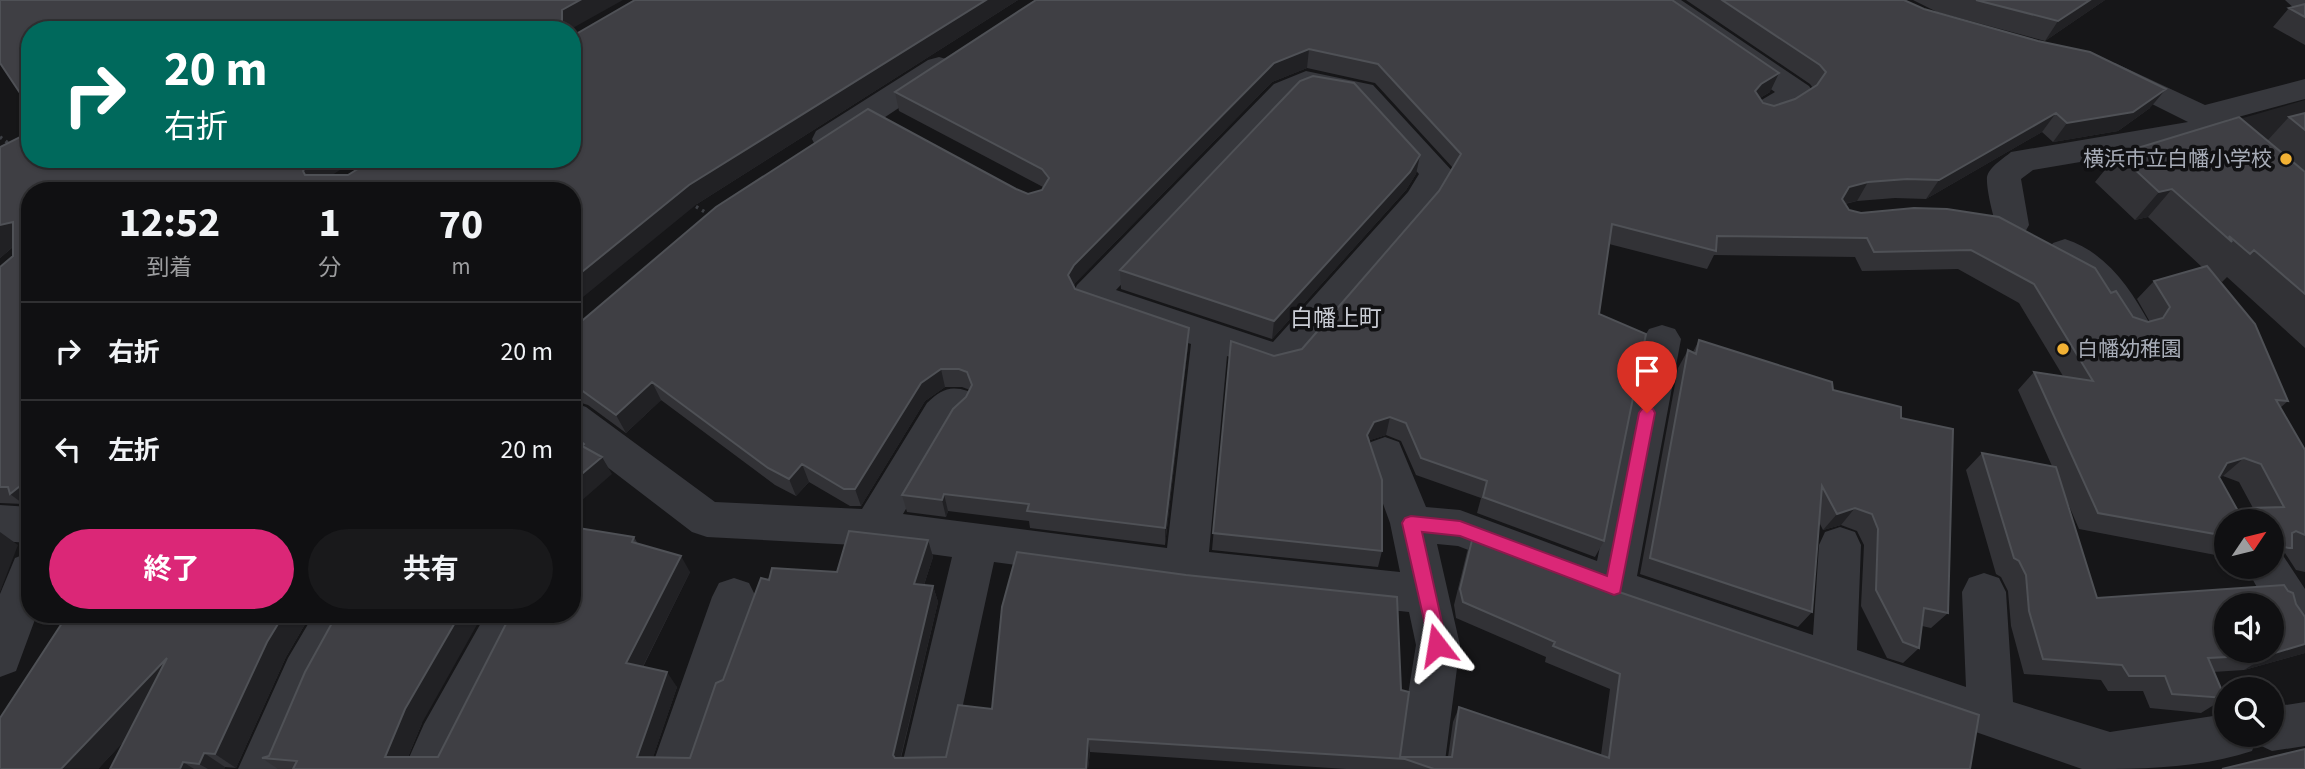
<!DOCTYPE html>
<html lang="ja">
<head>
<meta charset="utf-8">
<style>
  :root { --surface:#101012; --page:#19191b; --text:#f1f3f6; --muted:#9c9d9f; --line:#303032; --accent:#db2777 }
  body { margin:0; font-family:"Source Sans 3","Noto Sans JP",sans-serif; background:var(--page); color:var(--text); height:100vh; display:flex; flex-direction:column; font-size:26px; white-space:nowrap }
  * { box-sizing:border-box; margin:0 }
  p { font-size:23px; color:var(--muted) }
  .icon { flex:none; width:38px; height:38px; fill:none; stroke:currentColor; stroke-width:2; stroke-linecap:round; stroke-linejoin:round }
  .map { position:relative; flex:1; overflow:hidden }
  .sheet { position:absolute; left:21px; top:182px; width:560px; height:441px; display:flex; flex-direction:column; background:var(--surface); border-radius:28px; box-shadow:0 2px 5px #0004,0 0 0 2px var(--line) }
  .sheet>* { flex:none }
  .banner { position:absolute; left:21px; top:21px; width:560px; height:147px; border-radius:28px; box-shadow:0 2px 5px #0004,0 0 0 2px var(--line); background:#00695c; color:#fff; overflow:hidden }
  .needle { width:46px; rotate:55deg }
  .buttons { position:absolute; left:2214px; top:509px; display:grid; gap:14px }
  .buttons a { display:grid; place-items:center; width:70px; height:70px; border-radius:50%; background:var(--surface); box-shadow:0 2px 5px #0004,0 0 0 2px var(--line); font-size:35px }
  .pin { position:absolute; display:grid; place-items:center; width:60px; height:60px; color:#fff; margin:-72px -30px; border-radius:50% 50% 50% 0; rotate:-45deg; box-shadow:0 0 7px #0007 }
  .pin .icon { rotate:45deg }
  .me { position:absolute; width:77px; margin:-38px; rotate:346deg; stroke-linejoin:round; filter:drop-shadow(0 0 5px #0008) }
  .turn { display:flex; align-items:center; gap:24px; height:147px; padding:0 28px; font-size:32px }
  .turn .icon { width:91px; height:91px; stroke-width:2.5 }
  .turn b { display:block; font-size:49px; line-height:60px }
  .eta { display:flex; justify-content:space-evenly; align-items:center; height:119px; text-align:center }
  .eta b { font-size:42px; font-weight:700; line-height:49px }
  .button { display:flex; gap:14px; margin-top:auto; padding:14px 28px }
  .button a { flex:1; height:80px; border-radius:42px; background:var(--accent); color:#fff; font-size:28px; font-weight:700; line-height:80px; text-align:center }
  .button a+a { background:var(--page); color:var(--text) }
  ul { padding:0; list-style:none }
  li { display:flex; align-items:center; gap:21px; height:98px; padding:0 28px; border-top:2px solid var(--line) }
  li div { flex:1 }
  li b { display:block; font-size:26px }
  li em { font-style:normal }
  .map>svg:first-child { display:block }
</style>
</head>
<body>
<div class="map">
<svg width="2305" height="769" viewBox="0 0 2305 769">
  <rect width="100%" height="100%" fill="#161618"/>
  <path fill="#222225" d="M2305 100V189L2229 122Z"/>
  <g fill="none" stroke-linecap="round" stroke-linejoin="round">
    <path stroke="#3d3f44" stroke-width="3.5" stroke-dasharray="2.5 4.5" stroke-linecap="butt" d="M0 137 12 146
      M690 203 710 215"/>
    <path fill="#37383d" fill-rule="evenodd" d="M1646 0H1681L1809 86 1814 93C1806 105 1779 122 1764 122 1760 122 1757 120 1753 119L1748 112 1753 105 1775 92 1651 6Z
      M2285 0H2305V12L2295 9Z
      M939 57 950 60 954 67 950 74 840 147 828 150 816 147 812 139 816 131 928 60Z
      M2115 63 2205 105 2305 79V99L2227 120 2305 183V213L2293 209 2210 140 2033 170 2021 179 2029 225 2024 234 2012 237 2000 234C1994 223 1986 189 1987 177 1989 167 2004 158 2011 152L2188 122 2104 80 2099 73 2104 66Z
      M1306 71 1373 85 1454 173 1432 208 1297 365 1273 372 1227 356 1209 552 1400 572 1390 523 1365 454 1371 442 1385 437 1399 442 1426 507 1460 510 1597 561 1643 339 1649 329 1662 325 1675 329 1681 339 1637 576 1813 635 1819 545 1825 532 1840 527 1855 532 1861 545 1857 650 1966 687 1962 592 1969 578 1984 573 1999 578 2006 592 2013 702 2110 732 2226 714V735H2272V707L2305 702V746L2272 751 2255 743 2252 751C2198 769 2139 769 2082 769L1613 606 1458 546 1437 544 1460 645 1444 769H1396L1416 645 1409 612 1186 588 994 562 949 769H901L952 557 873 546 707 537 692 532 572 440V402L586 407 715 502 862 509 927 403C941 390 949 385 968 391L973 402 968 413 955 425 903 514 1167 548 1191 344 1077 305 1072 295 1077 285 1274 84ZM1310 92 1352 100 1419 174 1408 192 1273 342 1116 290 1296 98Z
      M2065 239C2106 252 2130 288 2150 324L2144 334 2131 338 2118 334 2086 284 2053 261 2047 252 2053 243Z
      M0 505 30 507V543L0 541Z
      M2272 550 2282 554 2305 589V647C2289 641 2272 624 2272 606H2267L2246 567H2272Z
      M30 552V614H37L16 671 0 677V594L15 558Z
      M734 578 749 583 756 597 699 769H651L712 597 719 583Z
      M314 614H360L321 686 286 769H238L288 658Z
      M486 614H532L452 769H404L424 724Z"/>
  </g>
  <path fill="#323236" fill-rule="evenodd" d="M635 0H1018L697 204 572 191H30V509L24 504 0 503V267L13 256V247L0 258V147L332 175H348L576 34Z
    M1036 0 1770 92 1760 98 1763 103 1774 106 1795 99 1813 88 1810 84 1686 0H1904L2150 108 2118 131 2053 142 2042 132 1926 199 1895 198 1857 201 1845 204 1849 210 2111 293 2133 317 2148 322H2150L2137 299 2154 281 2202 267 2148 217 2135 220 2095 182 2118 154 2267 141 2289 117 2305 113V348L2227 277 2222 282 2211 271 2288 401 2280 408 2305 450V572L2296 570 2285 553 2272 563V522H2226V557L2079 529 2067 501 2097 598 2305 653 2244 670 2213 672 2225 698 2201 713 2150 708 2143 691H2108L2101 680 2024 674 2011 626 2008 591 2001 577 1996 574 1966 470 1982 453 2052 466 2018 390 2034 372 2063 376 2019 303 1958 269 1862 271 1855 257 1714 255 1707 269 1609 244 1599 314 1604 541 1595 557 1477 513 1481 498 1416 475 1401 441 1386 435 1370 440 1369 442 1382 551 1378 567 1212 550 1231 341 1274 356 1302 349 1439 191 1453 168 1375 83 1307 68 1272 82 1075 283 1074 286 1075 289 1188 346 1165 545 1030 528 1029 521 948 511 946 517 907 512 902 495 966 397 970 390 962 387H945L925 401 861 506H850L809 482 796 496 775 485 661 400 626 433 588 405 572 400V326L1016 189 1028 194 1042 190 1043 187 899 111 895 92ZM2223 476 2239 482 2253 508H2250L2241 515 2219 477Z
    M1913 0H2105L2045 41 1937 12Z
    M2305 4V45L2273 27 2289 8Z
    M1420 155 1416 174 1406 190 1272 339 1121 289 1120 270Z
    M1699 340 1833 390 1901 418 1948 613 1931 628 1922 626 1919 648 1903 663 1887 658 1861 606 1864 545 1857 531 1841 525 1823 530 1819 522 1812 612 1798 627 1640 574 1678 368 1688 350 1693 352Z
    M1473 536 1970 769H1346L1090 752 1088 769H278L262 758 422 723 408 757H438L634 537 638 544 690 572 643 667 677 687 653 757 690 758 723 680 769 580 837 572 928 540 933 557 924 585 933 586 938 602 901 758 946 757 958 705 1400 757H1448L1453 722 1459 707 1601 755 1610 689 1545 662 1546 657 1456 618 1454 605 1467 552Z
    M68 614H311L286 657 236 768 225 767 224 769H110L125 740 98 769H0Z"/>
  <path fill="#212124" d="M580 0H623L571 29V30H562V10Z
    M986 0H1018L697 204 572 306V280L689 185Z
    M2090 0H2105L2045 41 2058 21Z
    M1309 49 1307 68 1272 82 1075 283 1070 294 1068 275 1074 265 1274 63Z
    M1779 73 1770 92 1752 103 1755 91 1761 84Z
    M2166 89 2150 108 2118 131 2053 142 2067 123Z
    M2056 113 2042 132 1926 199 1939 180Z
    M1420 155 1416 174 1406 190 1272 339 1274 321Z
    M313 159H357L323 181 317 190 303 171 309 162Z
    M1868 182 1857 201 1837 205 1849 187Z
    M452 184 456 191H439Z
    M2172 189 2148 217 2135 220 2159 192Z
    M13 222 16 244 0 258V225Z
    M1189 328 1188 346 1165 545V528Z
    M941 369 945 387 925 401 861 506 855 489 921 383Z
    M652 382 661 400 626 433 616 415Z
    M1390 417 1386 435 1370 440 1363 453 1367 435 1374 422Z
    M602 457 612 474 572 509V482Z
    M2244 458 2223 476 2206 481 2227 463Z
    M802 464 809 482 796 496 789 479Z
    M30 478V509L10 494Z
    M944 494 948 511 946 517 942 500Z
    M1855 508 1841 525 1823 530 1837 514Z
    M0 532 18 545 0 592Z
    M928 540 933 557 919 600 914 584Z
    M681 556 690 572 637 678 626 663Z
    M933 586 938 602 898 768 893 755Z
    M284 614H311L286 657 236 768 215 754 267 642Z
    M460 614H483L422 723 403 769 385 757 405 709Z
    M2305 644V653L2244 670 2268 655Z
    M167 658 188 673 98 769H61Z
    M667 672 677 687 649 769 637 757Z
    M1088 739 1090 752 1088 769H1086Z
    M204 753 225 767 224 769H208L199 764Z
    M183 762 194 769H180Z"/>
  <path fill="#3f3f44" stroke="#4f5156" stroke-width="2" fill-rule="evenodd" d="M0 0H580L562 10V30H30V108L0 63Z
    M635 0H986L689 185 572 280V191H461L452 184 439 191H30V478L10 494 8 487H0V267L13 256V222L0 225V147L30 132V159H313L309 162 303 171 305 175H348L374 159H572V35L576 34Z
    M1036 0H1672L1779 73 1761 84 1755 91 1763 103 1774 106 1795 99 1817 85 1826 72 1820 65 1722 0H1904L1924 9 2038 41 2090 52 2166 89 2133 112 2067 123 2056 113 1939 180 1907 179 1868 182 1849 187 1842 199 1849 210 1861 213 1914 208 1947 209 1999 217 2095 268 2111 293 2116 291 2133 317 2148 322 2163 318 2170 307 2154 281 2207 266 2255 324 2288 401 2276 400 2305 450V535L2296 531 2292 533V548H2289L2272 545V522H2226V536L2098 513 2034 372 2093 381 2034 284 1971 250 1874 252 1867 238 1717 236 1716 251 1612 224 1599 314 1646 334 1604 541 1483 497 1487 481 1421 458 1406 423 1390 417 1374 422 1367 435 1382 480V551L1213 533 1231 341 1274 356 1302 349 1439 191 1461 154 1378 64 1309 49 1274 63 1074 265 1068 275 1075 289 1189 328 1165 528 1027 511 1029 504 944 494 942 500 902 495 953 409 966 397 972 385 967 372 959 369H941L921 383 855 489H844L802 464 789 479 768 468 652 382 616 415 577 387 572 386V326L577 325 716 207 868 109 1016 189 1028 194 1042 190 1049 178 1042 169 895 92ZM2244 458 2261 464 2284 507 2250 508 2248 519 2243 520 2219 477 2227 463Z
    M1976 0H2090L2058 21Z
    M2305 4V17L2289 8Z
    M1313 76 1354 83 1420 155 1410 172 1274 321 1120 270 1300 81Z
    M2305 113V130L2289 117Z
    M2239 117 2305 172V294L2254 250 2250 254 2229 236 2232 242 2172 189 2159 192 2118 154Z
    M1699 340 1832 382 1833 390 1901 407V418L1953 429 1948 613 1924 608 1919 648 1903 642 1876 590 1878 529 1872 514 1855 508 1837 514 1822 486 1812 612 1650 558 1688 350 1696 354Z
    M572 434 584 444 582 446 602 457 572 482Z
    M1982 453 2056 467 2097 598 2284 585 2288 591 2293 593 2296 604 2305 617V644L2268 655 2208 658 2225 698 2172 694 2165 676H2129L2122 665 2043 659 2029 611 2026 575 2019 561 2014 558ZM2226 606H2272V651H2226Z
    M572 527 634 537 632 542 681 556 626 663 667 672 637 757 690 758 716 683 723 680 761 578 769 580 772 568 837 572 849 531 928 540 914 584 933 586 893 755 895 758 946 757 958 705 992 709 1002 607 1017 552 1186 575 1397 597 1401 690 1409 692 1400 757H1452L1459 707 1609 758 1620 674 1553 646 1555 642 1463 602 1460 589 1473 536 1622 593 1979 715 1970 769H1434L1405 759 1088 739 1086 769H293L297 761 262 758 269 756 305 672 337 614H460L405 709 385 757H438L511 614H572Z
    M68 614H284L267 642 215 754 204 753 199 764 183 762 180 769H110L167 658 61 769H0V718Z
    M2305 749V769H2222Z"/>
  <path fill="#db2777" stroke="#8e194d" stroke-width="2" d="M1647 407 1653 409 1655 413 1620 593 1614 595 1460 536 1422 532 1447 645 1444 651 1437 653 1431 651 1402 523 1405 518 1411 516 1460 521 1607 576 1639 413 1642 409Z"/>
  <g fill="#f2b134" stroke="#111113" stroke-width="2.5">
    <circle cx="2286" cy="159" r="7"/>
    <circle cx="2063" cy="349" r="7"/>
  </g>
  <g text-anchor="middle" stroke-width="7" stroke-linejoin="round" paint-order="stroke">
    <g font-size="21" fill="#a8adb8" stroke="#111113" text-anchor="end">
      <text x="2272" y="166">横浜市立白幡小学校</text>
      <text x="2077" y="356" text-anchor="start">白幡幼稚園</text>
    </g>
    <g font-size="23" fill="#c9ccd4" stroke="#111113">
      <text x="1336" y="326">白幡上町</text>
    </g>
  </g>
</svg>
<div class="buttons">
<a><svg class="needle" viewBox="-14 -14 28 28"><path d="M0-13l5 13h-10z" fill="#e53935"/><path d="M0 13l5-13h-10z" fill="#9c9d9f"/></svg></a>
<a><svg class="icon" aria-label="sound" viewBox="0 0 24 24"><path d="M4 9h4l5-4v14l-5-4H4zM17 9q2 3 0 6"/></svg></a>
<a><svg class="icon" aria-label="search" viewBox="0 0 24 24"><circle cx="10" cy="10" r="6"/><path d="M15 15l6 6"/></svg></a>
</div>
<div class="pin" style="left:1647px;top:413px;background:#d93025"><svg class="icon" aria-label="arrive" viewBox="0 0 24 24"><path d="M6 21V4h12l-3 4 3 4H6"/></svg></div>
<svg class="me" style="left:1437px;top:645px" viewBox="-20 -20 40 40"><path d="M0-17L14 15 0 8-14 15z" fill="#db2777" stroke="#fff" stroke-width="4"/></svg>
<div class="banner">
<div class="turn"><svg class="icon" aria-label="right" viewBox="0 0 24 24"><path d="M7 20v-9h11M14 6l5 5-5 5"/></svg><div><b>20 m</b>右折</div></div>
</div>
<section class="sheet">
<div class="eta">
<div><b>12:52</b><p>到着</p></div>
<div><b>1</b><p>分</p></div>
<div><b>70</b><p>m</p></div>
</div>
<ul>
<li><svg class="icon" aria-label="right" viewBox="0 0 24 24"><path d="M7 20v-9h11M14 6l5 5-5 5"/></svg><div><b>右折</b></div><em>20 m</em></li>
<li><svg class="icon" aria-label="left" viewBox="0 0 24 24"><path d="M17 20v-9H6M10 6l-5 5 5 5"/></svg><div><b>左折</b></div><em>20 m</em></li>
</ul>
<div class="button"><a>終了</a><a>共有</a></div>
</section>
</div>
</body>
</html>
